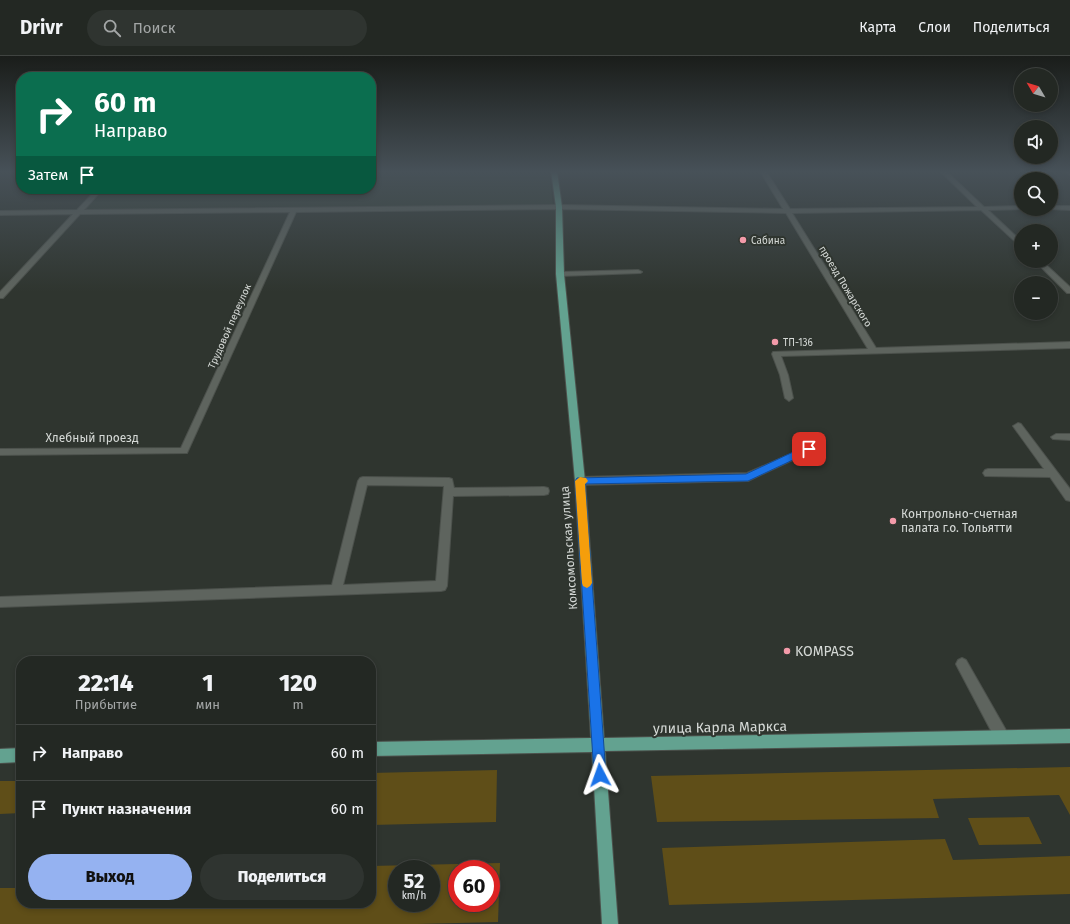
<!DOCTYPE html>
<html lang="ru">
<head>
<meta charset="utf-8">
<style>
  :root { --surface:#232823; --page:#2f3430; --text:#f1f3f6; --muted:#a3a6a6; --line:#404441; --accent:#95b2f1 }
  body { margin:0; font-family:"Fira Sans",sans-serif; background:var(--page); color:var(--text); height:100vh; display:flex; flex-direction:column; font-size:15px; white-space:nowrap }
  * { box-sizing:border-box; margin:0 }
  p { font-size:13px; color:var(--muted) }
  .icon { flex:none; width:22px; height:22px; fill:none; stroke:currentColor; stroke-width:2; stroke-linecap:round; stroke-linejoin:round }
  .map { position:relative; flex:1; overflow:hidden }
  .sheet { position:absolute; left:16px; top:600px; width:360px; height:252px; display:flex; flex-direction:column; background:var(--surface); border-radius:16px; box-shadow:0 2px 6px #0003,0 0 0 1px var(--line) }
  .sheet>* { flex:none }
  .guide { position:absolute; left:16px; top:16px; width:360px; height:122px; border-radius:16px; box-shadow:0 2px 6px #0003,0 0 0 1px var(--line); background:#0b6e4f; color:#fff; overflow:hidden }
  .needle { width:26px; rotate:308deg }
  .tools { position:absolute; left:1014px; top:12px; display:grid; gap:8px }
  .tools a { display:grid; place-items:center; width:44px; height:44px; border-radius:50%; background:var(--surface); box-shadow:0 2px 6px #0003,0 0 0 1px var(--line); font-size:20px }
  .speed { position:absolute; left:388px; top:804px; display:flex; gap:8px; font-size:20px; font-weight:700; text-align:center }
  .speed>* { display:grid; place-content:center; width:52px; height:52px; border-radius:50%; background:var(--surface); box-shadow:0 2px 6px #0003,0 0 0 1px var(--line); line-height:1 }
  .speed small { font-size:10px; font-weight:400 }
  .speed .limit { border:6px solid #d22; background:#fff; color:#111 }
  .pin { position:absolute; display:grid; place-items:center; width:34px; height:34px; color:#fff; margin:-17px; border-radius:8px; box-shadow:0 2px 6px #0006 }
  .me { position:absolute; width:44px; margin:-22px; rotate:356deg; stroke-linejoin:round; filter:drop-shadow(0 0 3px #0008) }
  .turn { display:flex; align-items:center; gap:14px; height:84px; padding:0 12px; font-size:18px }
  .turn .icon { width:52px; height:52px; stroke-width:2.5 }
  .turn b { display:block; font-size:28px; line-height:34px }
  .then { display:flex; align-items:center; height:38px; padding:0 12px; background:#0003; gap:8px; font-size:15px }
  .eta { display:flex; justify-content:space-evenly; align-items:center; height:68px; text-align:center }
  .eta b { font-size:24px; font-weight:800; line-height:28px }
  .cta { display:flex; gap:8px; margin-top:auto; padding:8px 12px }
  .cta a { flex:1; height:46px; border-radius:24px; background:var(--accent); color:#111; font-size:16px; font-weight:800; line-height:46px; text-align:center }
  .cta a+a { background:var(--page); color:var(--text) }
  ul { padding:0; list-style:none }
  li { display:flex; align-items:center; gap:12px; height:56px; padding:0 12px; border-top:1px solid var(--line) }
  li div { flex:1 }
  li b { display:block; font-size:15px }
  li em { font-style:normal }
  header { display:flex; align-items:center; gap:24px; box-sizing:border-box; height:56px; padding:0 20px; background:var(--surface); border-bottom:1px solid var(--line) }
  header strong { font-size:19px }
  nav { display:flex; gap:22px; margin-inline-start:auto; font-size:14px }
  .search { width:280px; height:36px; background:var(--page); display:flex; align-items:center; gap:10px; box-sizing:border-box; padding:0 14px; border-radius:22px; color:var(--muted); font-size:15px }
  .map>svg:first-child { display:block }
</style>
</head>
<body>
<header>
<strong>Drivr</strong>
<div class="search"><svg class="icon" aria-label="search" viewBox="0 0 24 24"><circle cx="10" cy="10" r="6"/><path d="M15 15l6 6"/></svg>Поиск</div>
<nav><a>Карта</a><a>Слои</a><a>Поделиться</a></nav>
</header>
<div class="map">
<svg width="1070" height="868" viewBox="0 0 1070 868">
  <rect width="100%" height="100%" fill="#2f352f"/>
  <path fill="#343f35" d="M371 115H549L553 149 85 154 105 133H371Z"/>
  <path fill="#5f4e18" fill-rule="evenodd" d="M1070 711V759L1059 739 933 743 939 762 657 766 651 720Z
    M497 714 496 766 371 769V717Z
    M0 725H21V757L0 758Z
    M1029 761 1042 788 979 789 968 762Z
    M945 783 953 804 1070 800V838L669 849 662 792Z
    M500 807 498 866 418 868H0V832H20L21 829V847H371V810ZM397 813H431V847H397ZM457 813H491V847H457Z"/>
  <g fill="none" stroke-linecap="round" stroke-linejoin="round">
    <defs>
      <path id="minor" d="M760 115H766L790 153 977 151 940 115H946L984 151 1021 150V153H1023L988 154 1021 185V191L981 154 792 157 876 292 1070 286V292L781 300 788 319 793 342 789 345 785 342 780 319 772 298 773 296 868 293 786 157 559 153 296 156 187 397 0 399V393L181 392 290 156 80 158 3 242H0V236L73 158 0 159V155L77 154 97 133H103L84 154 559 149 783 153Z
        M1063 115H1070V119Z
        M1051 150H1070V154L1049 153H1051Z
        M1035 205H1042L1070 231V237H1067Z
        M638 214 642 216 640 217 560 220 556 218 560 216Z
        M1018 367 1021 368 1070 433V445L1066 444 1050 421 985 420 983 417 985 414 988 413H1044L1013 370Z
        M1056 378H1070V384L1053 383 1051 381Z
        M809 390 814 393 812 395 748 425 580 429 577 428 575 425 577 422 580 421 747 417Z
        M363 421 449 422 452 423 454 432 544 431 548 432 549 435 548 438 544 439 453 440 447 530 445 534 441 535 0 551V541L332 529 358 425 360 422ZM367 429 444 430 436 525 343 529Z
        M962 602 966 604 1007 676 1009 681 1007 686 1002 688 997 686 958 612 956 608 958 604Z"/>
      <path id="major" d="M551 115H557L562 151 564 218 585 425 604 682 1070 673V687L605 695 618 868H602L592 696 371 700V686L591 682 575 425 556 218V151Z
        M21 692V706L0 707V693Z"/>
    </defs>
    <use href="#minor" stroke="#4c514c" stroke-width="2"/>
    <use href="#major" stroke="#4c514c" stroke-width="2"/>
    <use href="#minor" fill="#5e645e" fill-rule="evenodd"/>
    <use href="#major" fill="#63a290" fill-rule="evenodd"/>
  </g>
  <linearGradient id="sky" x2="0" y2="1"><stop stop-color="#1a1d1a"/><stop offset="0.49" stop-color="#475158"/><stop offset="1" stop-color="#475158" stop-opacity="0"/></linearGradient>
  <rect width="1070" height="236" fill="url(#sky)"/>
  <path fill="#1a73e8" stroke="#114b97" d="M806 390H812L813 393 812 395 748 425 585 428 606 719 604 723 600 725 595 723 594 719 575 425 577 422 746 418Z"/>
  <path fill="#f59e0b" d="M580 421 586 422 588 425 585 428 592 527 590 530 587 532 583 530 582 527 575 425Z"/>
  <g fill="#f39aa9" stroke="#2f352f" stroke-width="1.5">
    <circle cx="743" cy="184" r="4"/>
    <circle cx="775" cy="286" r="4"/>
    <circle cx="893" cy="465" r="4"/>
    <circle cx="787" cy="595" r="4"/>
  </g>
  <g text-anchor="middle" stroke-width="4" stroke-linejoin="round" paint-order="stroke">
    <g font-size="10" fill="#d5d9d6" stroke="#2f352f" text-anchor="start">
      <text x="751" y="188">Сабина</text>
      <text x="783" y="290">ТП-136</text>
    </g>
    <g font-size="10" fill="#d5d9d6" stroke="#2f352f">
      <text transform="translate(846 230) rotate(59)" y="4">проезд Пожарского</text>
      <text transform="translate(229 270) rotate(-66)" y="4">Трудовой переулок</text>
    </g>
    <g font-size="12" fill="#d5d9d6" stroke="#2f352f">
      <text x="92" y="386">Хлебный проезд</text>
      <text transform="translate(569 492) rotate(-94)" y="4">Комсомольская улица</text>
    </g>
    <g font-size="12" fill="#d5d9d6" stroke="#2f352f" text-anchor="start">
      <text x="901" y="462">Контрольно-счетная<tspan x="901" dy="14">палата г.о. Тольятти</tspan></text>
    </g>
    <g font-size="14" fill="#d5d9d6" stroke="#2f352f" text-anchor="start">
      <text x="795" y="600">KOMPASS</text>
    </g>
    <g font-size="14" fill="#d5d9d6" stroke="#2f352f">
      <text transform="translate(720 671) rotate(-1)" y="5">улица Карла Маркса</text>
    </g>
  </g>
</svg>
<div class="tools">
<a><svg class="needle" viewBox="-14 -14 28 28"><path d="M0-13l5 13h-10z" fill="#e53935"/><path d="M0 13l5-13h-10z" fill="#a3a6a6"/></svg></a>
<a><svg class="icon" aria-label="sound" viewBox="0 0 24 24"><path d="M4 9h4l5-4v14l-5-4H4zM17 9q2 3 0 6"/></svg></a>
<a><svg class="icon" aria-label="search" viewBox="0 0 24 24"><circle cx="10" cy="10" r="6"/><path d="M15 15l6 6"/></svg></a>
<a>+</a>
<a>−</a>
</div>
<div class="speed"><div>52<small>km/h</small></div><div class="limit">60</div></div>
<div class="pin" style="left:809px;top:393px;background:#d93025"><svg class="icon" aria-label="arrive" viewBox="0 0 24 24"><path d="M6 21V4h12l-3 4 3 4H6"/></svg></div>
<svg class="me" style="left:600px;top:719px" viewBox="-20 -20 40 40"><path d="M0-17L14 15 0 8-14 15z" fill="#1a73e8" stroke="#fff" stroke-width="4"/></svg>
<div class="guide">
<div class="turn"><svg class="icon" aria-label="right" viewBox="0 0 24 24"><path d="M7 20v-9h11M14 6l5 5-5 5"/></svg><div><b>60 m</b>Направо</div></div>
<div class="then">Затем<svg class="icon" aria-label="arrive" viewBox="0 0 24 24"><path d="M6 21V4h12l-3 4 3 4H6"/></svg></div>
</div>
<section class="sheet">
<div class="eta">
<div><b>22:14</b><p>Прибытие</p></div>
<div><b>1</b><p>мин</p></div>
<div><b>120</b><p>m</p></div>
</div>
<ul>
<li><svg class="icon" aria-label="right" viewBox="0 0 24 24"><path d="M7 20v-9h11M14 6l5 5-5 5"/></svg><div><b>Направо</b></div><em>60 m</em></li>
<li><svg class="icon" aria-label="arrive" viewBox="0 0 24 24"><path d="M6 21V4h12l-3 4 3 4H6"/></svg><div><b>Пункт назначения</b></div><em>60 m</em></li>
</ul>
<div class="cta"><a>Выход</a><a>Поделиться</a></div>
</section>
</div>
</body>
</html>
